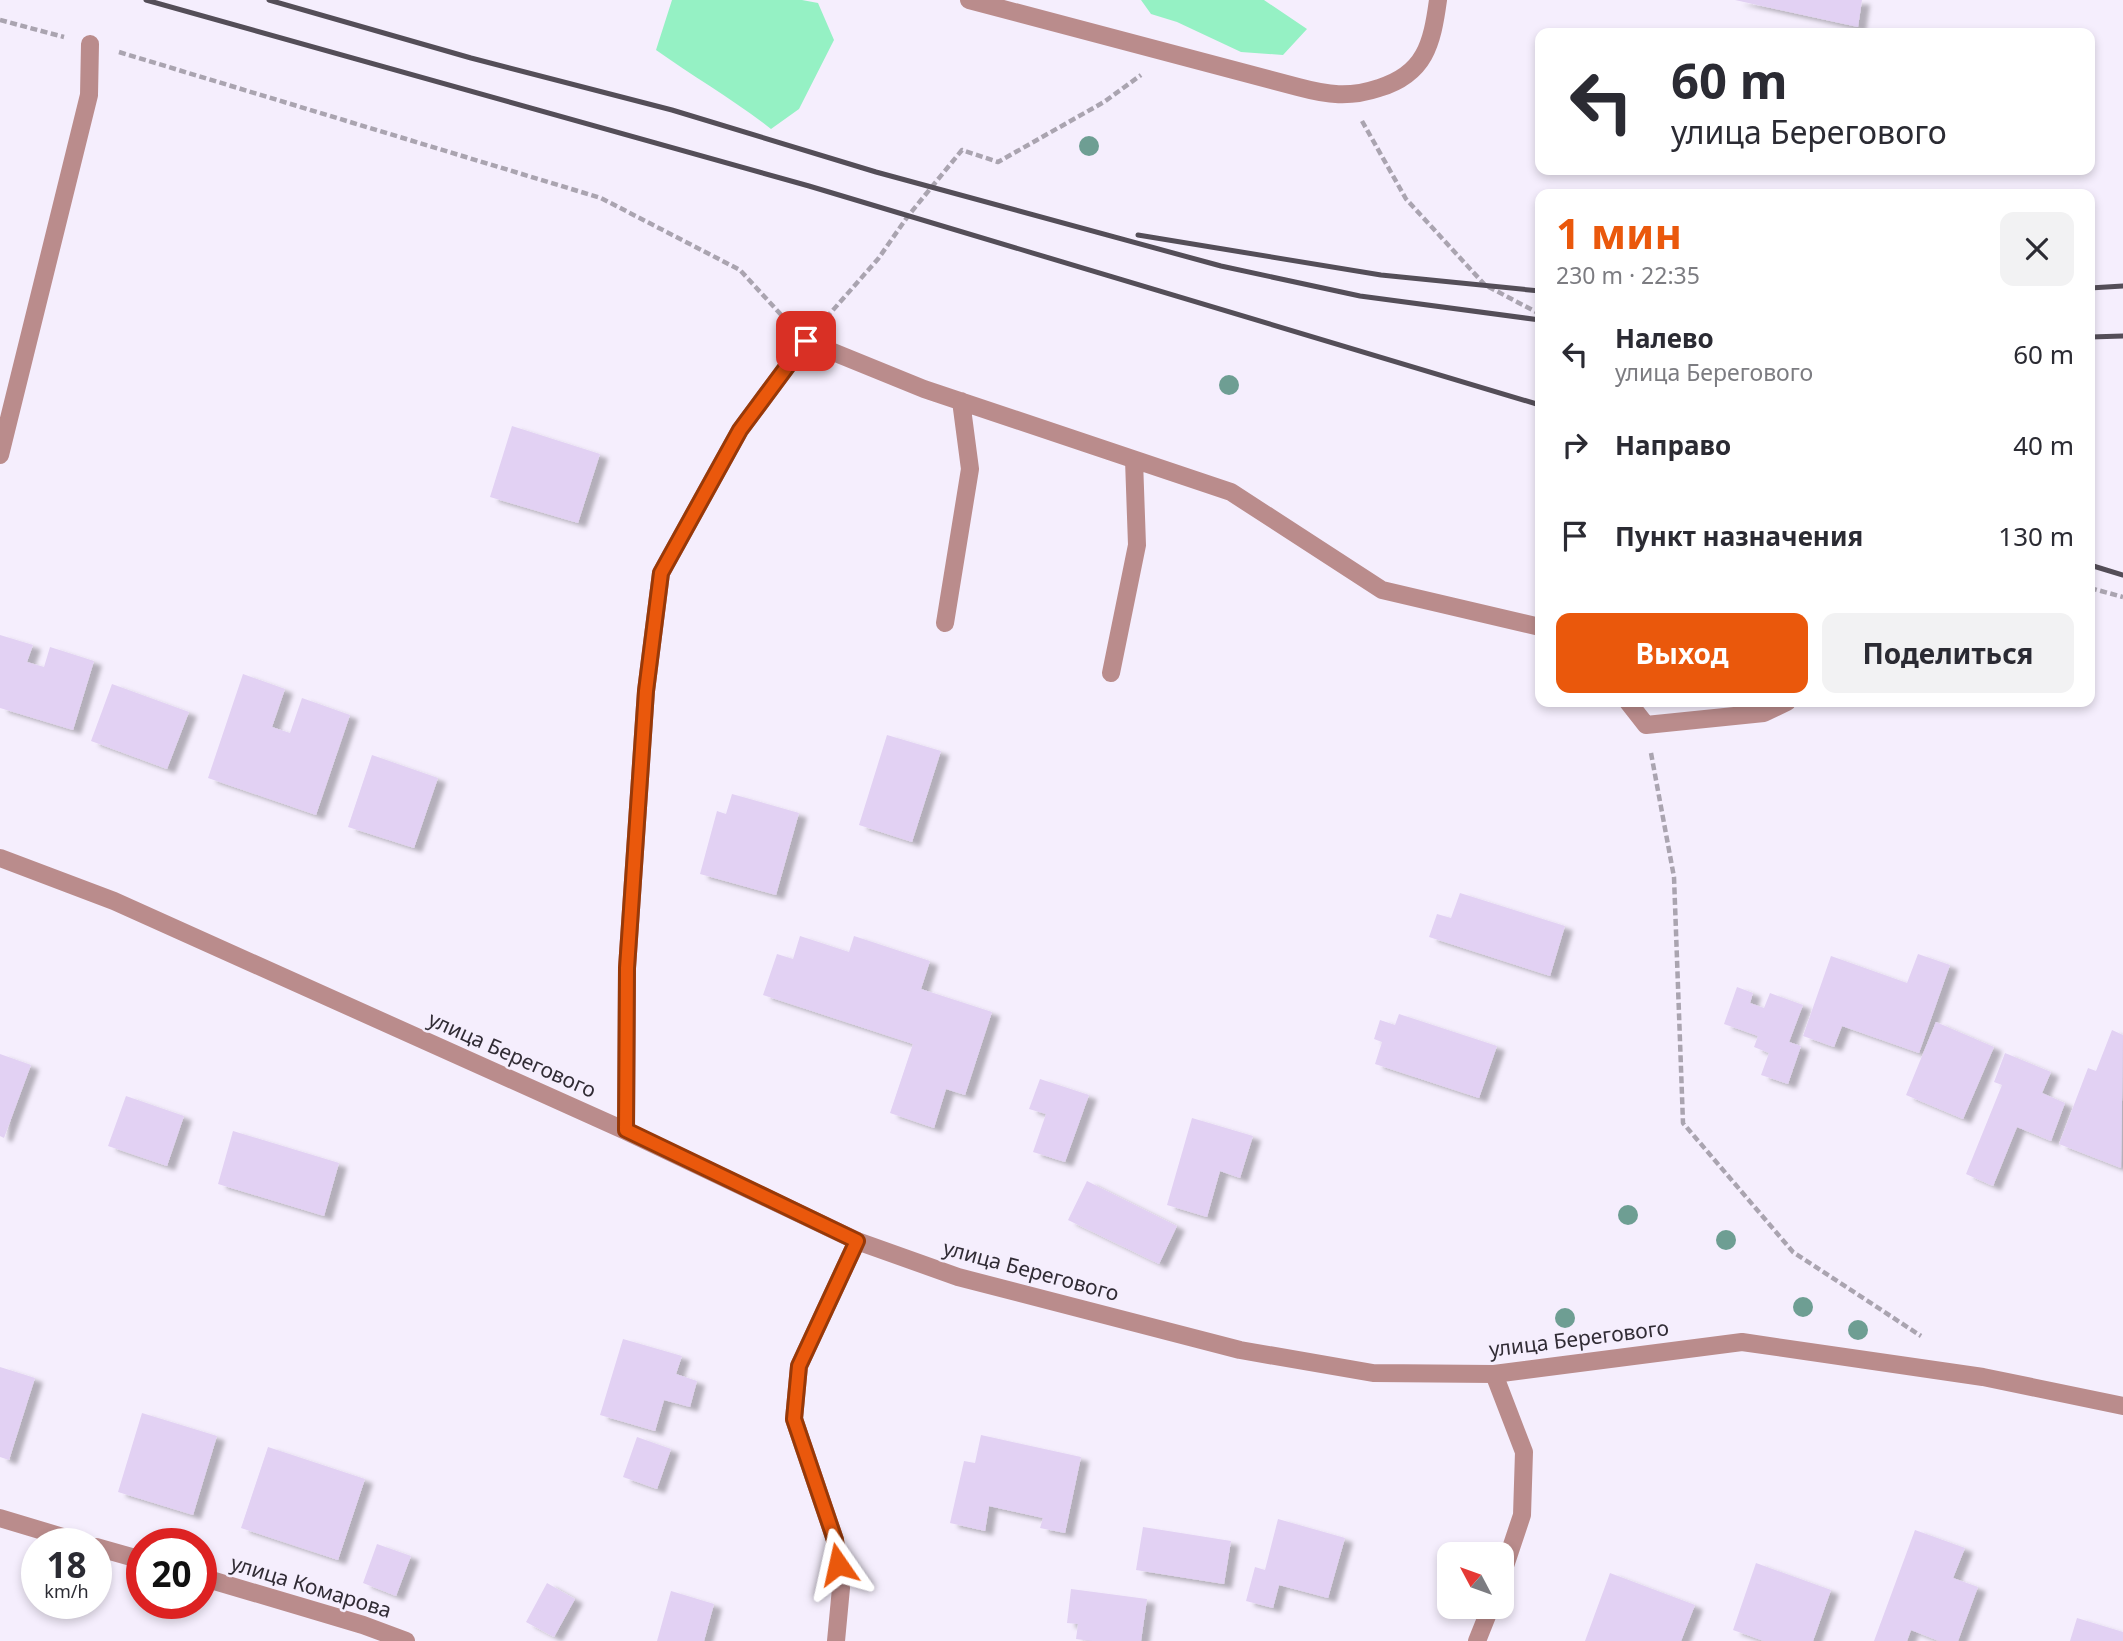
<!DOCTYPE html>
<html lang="ru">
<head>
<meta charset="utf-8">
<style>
  :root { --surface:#fff; --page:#f2f2f3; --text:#2b2b33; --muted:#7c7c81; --accent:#ea580c }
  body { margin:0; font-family:"Noto Sans",sans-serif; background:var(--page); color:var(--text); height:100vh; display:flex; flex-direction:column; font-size:26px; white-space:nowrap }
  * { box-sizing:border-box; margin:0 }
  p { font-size:23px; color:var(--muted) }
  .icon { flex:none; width:38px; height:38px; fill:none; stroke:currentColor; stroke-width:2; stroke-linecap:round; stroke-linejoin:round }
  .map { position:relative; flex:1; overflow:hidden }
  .sheet { position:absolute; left:1535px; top:189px; width:560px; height:518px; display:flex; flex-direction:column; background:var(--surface); border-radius:14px; box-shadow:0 4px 10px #0003 }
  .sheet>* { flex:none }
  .banner { position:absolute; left:1535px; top:28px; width:560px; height:147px; border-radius:14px; box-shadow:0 4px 10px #0003; background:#fff; color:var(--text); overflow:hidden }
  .needle { width:46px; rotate:311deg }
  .buttons { position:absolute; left:1437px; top:1542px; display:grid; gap:14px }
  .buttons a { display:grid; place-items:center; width:77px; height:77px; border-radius:14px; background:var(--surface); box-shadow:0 4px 10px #0003; font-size:35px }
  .speed { position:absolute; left:21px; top:1528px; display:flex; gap:14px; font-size:35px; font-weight:700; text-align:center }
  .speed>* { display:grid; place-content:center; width:91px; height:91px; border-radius:50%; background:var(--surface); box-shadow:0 4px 10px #0003; line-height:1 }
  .speed small { font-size:18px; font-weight:400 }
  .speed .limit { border:10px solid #d22; background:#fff; color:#111 }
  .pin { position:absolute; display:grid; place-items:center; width:60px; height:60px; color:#fff; margin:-30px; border-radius:14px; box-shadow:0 4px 10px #0006 }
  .me { position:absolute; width:77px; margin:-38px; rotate:349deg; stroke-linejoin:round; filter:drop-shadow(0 0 5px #0008) }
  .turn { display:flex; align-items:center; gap:24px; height:147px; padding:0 21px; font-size:32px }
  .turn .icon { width:91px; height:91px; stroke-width:2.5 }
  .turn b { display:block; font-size:49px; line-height:60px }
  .round { display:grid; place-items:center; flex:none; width:74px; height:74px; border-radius:14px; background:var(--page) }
  .summary { display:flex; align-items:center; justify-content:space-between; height:119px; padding:0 21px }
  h1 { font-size:42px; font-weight:700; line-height:52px; color:var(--accent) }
  .cta { display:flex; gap:14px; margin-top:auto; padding:14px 21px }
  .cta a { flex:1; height:80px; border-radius:14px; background:var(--accent); color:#fff; font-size:28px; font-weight:700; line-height:80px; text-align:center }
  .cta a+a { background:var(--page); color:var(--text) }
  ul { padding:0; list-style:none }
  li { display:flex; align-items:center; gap:21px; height:91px; padding:0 21px }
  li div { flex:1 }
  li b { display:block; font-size:26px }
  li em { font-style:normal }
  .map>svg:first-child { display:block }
</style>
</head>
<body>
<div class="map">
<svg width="2123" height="1641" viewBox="0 0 2123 1641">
  <defs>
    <filter id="shadow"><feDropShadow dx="8" dy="4.5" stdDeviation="2" flood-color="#0004"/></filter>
  </defs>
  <rect width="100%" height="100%" fill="#f5eefd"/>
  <path fill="#95f1c4" d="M672 0H802L818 3 834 40 799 109 771 129C734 100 694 77 656 50Z
    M1141 0H1264L1307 29 1283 55 1241 52 1177 22 1151 14Z"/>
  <path fill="#e2d1f3" filter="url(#shadow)" d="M1735 0H1862L1858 27Z
    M512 426 600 454 578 523 490 497Z
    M0 635 33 645 27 662 44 667 50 647 94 661 73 730 0 708Z
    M243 674 285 689 272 727 290 733 302 698 350 715 316 815 208 778Z
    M112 684 189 712 167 769 91 741Z
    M887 735 941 751 912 842 859 825Z
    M372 755 438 778 414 848 348 827Z
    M732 794 799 813 776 895 700 874 717 811 726 814Z
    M1460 893 1565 926 1550 976 1429 937 1437 914 1451 918Z
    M800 936 849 952 854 936 930 961 921 989 992 1012 965 1095 946 1089 934 1128 890 1113 913 1044 763 995 777 954 793 959Z
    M1918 954 1950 965 1919 1053 1842 1026 1834 1047 1803 1036 1831 956 1907 983Z
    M1737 987 1753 993 1750 1003 1764 1008 1770 993 1803 1005 1789 1042 1801 1046 1788 1084 1761 1075 1769 1053 1754 1047 1758 1036 1724 1024Z
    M1399 1014 1497 1046 1479 1098 1375 1064 1382 1042 1374 1039 1380 1020 1395 1025Z
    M1936 1022 1994 1047 1963 1119 1906 1095Z
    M2112 1030 2123 1035 2121 1168 2059 1144 2088 1068 2096 1071Z
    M2005 1053 2051 1072 2042 1093 2065 1103 2051 1141 2017 1127 1993 1186 1966 1174 2002 1085 1994 1082Z
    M0 1054 31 1065 4 1138 0 1136Z
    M1040 1079 1089 1095 1065 1162 1033 1152 1046 1114 1029 1109Z
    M126 1096 184 1116 167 1166 108 1146Z
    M1192 1118 1253 1136 1240 1178 1220 1171 1207 1217 1167 1205Z
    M233 1131 339 1163 324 1216 218 1184Z
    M1087 1181 1177 1226 1159 1264 1068 1220Z
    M623 1339 682 1356 676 1374 697 1381 690 1407 664 1400 655 1431 600 1415Z
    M0 1367 35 1378 9 1460 0 1457Z
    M142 1413 217 1436 193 1515 118 1492Z
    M981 1435 1081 1457 1065 1533 1040 1528 1043 1518 989 1506 985 1531 950 1523 964 1461 975 1463Z
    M637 1437 671 1449 657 1489 623 1477Z
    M268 1447 365 1479 338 1560 241 1528Z
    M1278 1519 1345 1538 1328 1598 1279 1585 1273 1608 1246 1601 1255 1567 1265 1570Z
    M1143 1527 1231 1541 1224 1584 1136 1570Z
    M1915 1530 1965 1548 1953 1578 1978 1587 1958 1641H1939L1911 1630 1907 1641H1874Z
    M377 1544 411 1556 396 1596 363 1583Z
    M1756 1563 1831 1590 1813 1641H1764L1733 1630Z
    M1610 1573 1695 1605 1681 1641H1585Z
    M547 1583 575 1599 554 1637 526 1622Z
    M1071 1589 1147 1599 1141 1641H1092L1076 1639 1078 1624 1067 1623Z
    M671 1591 714 1604 704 1641H657Z
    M2077 1618 2123 1632V1641H2070Z"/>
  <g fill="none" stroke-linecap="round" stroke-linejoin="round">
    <path stroke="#aaa4b0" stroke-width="4.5" stroke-dasharray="7 3.5" stroke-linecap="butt" d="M0 20 64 37
      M119 52 601 198 740 270 785 319
      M1362 121 1406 199 1485 285 1540 314
      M826 318 878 259 908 216 962 150 998 162 1104 102 1141 75
      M2090 588 2123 597
      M1651 753 1674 877 1683 1123 1793 1252 1921 1336"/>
    <path stroke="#ba8c8c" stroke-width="18" d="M0 455 89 95 90 44
      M1494 1374 1524 1452 1522 1515 1502 1575
      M836 1641 841 1588 835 1540 794 1419 799 1366 857 1241
      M1477 1641 1491 1606"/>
    <path stroke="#ba8c8c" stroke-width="18" d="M969 0 1298 87C1328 95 1349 98 1379 88 1425 74 1432 44 1438 0
      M945 623 970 469 961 401
      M1111 673 1137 545 1134 460
      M1628 702 1646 725 1764 713 1787 702
      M0 858 114 901 626 1131 857 1241 958 1277 1240 1350 1373 1373 1494 1374 1742 1342 1983 1377 2123 1406
      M626 1131 627 968 646 691 661 573 740 430 806 341 924 389 1231 492 1382 590 1540 627
      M0 1518 86 1544
      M96 1547 142 1560
      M201 1577 363 1625 406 1641"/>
    <path stroke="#544e58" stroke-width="5" d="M146 0 809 186 1540 405
      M269 0 471 58 672 110 876 172 1221 266 1360 296 1540 320
      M1138 235 1381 275 1540 291
      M2090 288 2123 286
      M2090 337 2123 336
      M2090 565 2123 575"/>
  </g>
  <g fill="#6e9e93">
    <circle cx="1089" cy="146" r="10"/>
    <circle cx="1229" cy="385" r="10"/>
    <circle cx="1628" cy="1215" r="10"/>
    <circle cx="1726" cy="1240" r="10"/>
    <circle cx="1803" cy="1307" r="10"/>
    <circle cx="1565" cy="1318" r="10"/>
    <circle cx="1858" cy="1330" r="10"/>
  </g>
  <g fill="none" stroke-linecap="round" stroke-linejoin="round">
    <defs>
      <path id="route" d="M806 341 740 430 661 573 646 691 627 968 626 1130 857 1241 799 1366 794 1419 835 1540 838 1564"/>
    </defs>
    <use href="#route" stroke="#983908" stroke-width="18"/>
    <use href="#route" stroke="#ea580c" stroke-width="12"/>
  </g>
  <g text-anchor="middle" stroke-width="5" stroke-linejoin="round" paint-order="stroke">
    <g font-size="21" fill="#312c35" stroke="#f5eefd">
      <text transform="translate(512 1055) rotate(24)" y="7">улица Берегового</text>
      <text transform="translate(1031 1271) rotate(15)" y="7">улица Берегового</text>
      <text transform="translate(1579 1339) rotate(-7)" y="7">улица Берегового</text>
      <text transform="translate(311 1587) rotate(17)" y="7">улица Комарова</text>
    </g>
  </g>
</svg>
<div class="buttons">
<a><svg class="needle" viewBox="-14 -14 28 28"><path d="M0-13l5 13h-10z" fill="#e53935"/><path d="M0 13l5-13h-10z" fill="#7c7c81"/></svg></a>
</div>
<div class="speed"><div>18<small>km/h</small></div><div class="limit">20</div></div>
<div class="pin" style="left:806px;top:341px;background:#d93025"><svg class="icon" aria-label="arrive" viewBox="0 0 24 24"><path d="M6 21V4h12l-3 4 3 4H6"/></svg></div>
<svg class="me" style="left:838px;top:1564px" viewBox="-20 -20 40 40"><path d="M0-17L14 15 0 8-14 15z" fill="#ea580c" stroke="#fff" stroke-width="4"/></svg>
<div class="banner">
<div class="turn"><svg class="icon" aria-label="left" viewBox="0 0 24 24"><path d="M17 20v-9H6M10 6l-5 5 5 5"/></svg><div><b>60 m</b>улица Берегового</div></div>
</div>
<section class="sheet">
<div class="summary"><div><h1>1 мин</h1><p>230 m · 22:35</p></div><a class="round"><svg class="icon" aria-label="close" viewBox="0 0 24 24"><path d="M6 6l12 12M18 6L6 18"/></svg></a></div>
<ul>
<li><svg class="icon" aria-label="left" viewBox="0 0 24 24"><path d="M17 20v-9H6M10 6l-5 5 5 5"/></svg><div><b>Налево</b><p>улица Берегового</p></div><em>60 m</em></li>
<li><svg class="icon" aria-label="right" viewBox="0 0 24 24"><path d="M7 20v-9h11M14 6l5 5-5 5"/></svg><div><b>Направо</b></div><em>40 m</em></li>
<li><svg class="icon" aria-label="arrive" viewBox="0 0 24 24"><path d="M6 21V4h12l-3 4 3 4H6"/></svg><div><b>Пункт назначения</b></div><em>130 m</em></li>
</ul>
<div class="cta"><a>Выход</a><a>Поделиться</a></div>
</section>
</div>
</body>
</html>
